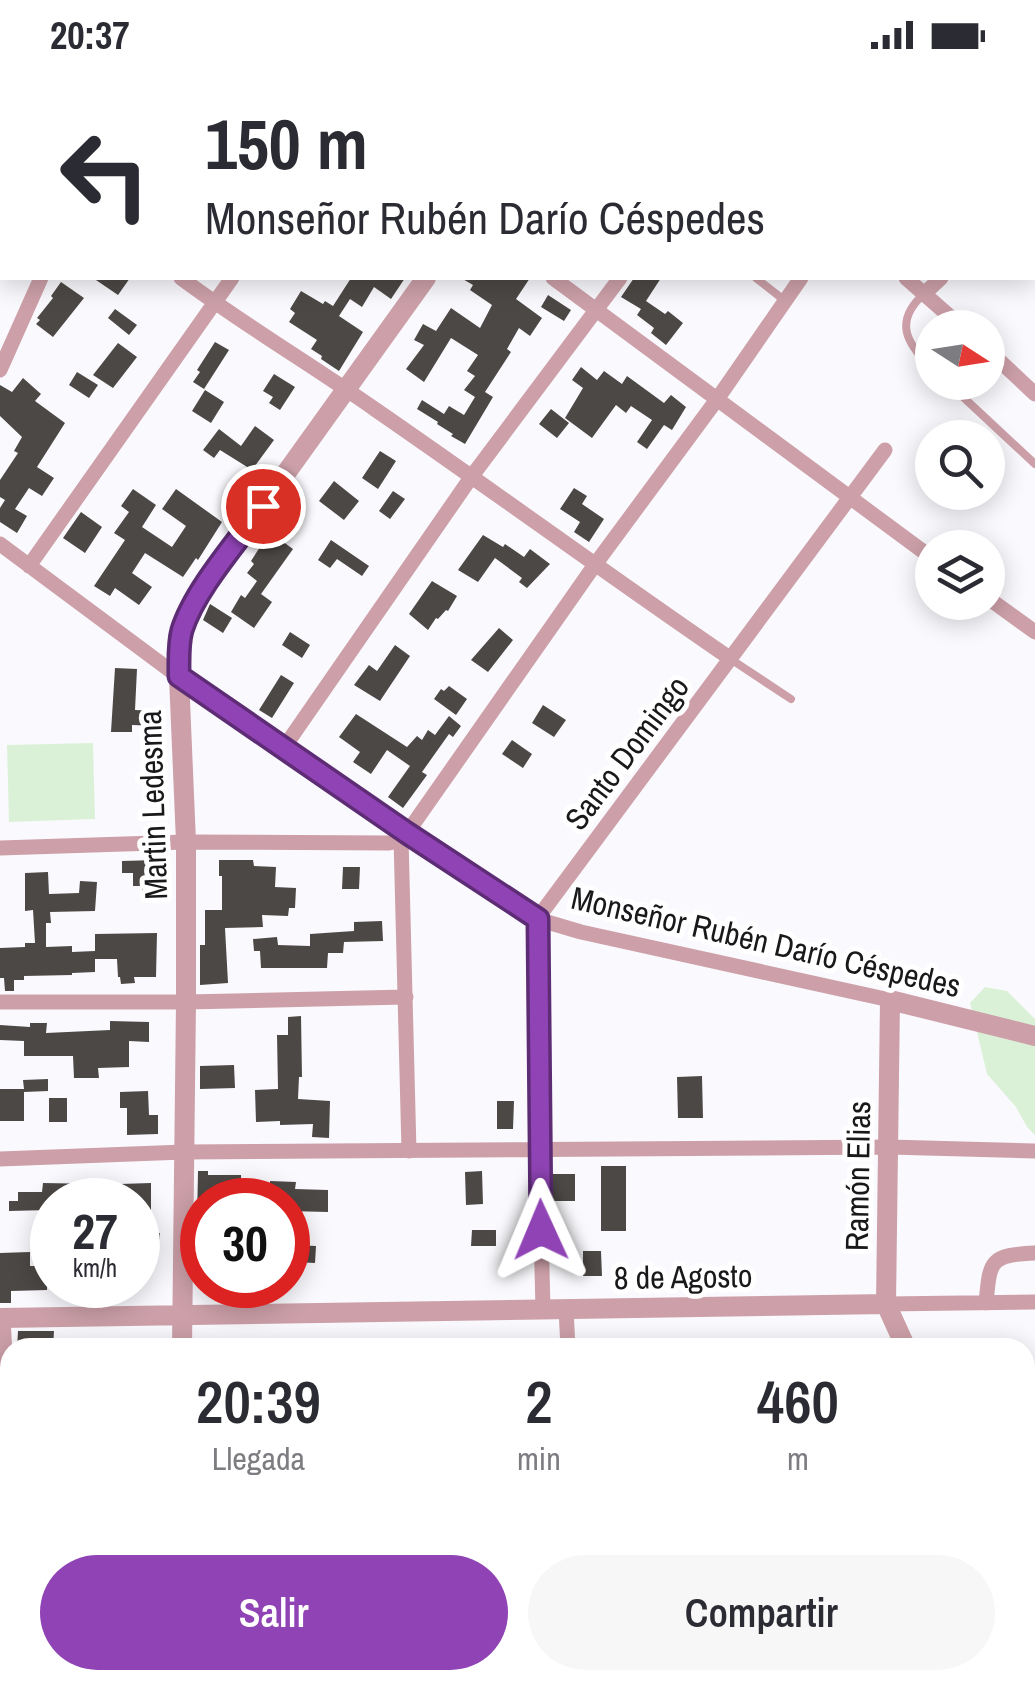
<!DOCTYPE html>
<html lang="es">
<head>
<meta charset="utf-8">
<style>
  :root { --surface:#fff; --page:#f7f7f7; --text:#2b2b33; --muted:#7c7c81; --accent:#8f43b4 }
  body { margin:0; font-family:"Archivo Narrow",sans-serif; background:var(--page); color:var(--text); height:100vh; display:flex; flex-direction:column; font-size:38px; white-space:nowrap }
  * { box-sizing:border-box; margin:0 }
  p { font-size:32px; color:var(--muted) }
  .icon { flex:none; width:55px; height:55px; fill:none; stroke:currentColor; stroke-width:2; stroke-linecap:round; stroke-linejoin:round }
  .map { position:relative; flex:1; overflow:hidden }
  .side { position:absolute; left:0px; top:1268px; width:1035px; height:352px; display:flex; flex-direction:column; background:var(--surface); border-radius:30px 30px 0 0; box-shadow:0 5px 25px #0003 }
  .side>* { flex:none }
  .guide { position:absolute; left:0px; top:0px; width:1035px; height:210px; box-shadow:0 5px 25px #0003; background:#fff; color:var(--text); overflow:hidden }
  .needle { width:65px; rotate:102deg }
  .tools { position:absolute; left:915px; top:240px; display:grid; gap:20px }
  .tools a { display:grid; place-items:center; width:90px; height:90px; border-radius:50%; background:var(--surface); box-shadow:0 5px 25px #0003; font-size:50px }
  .speed { position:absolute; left:30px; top:1108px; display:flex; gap:20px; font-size:50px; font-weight:700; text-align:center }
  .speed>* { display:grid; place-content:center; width:130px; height:130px; border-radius:50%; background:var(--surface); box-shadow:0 5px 25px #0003; line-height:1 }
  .speed small { font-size:25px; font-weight:400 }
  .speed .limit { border:15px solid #d22; background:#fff; color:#111 }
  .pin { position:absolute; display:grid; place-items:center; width:85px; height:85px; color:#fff; margin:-42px; border:5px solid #fff; border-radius:50%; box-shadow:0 2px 10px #0007 }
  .me { position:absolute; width:110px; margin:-55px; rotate:359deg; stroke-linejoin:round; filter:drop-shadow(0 0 8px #0008) }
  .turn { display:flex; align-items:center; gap:35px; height:210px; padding:0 40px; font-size:45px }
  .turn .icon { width:130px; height:130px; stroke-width:2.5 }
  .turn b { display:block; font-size:70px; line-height:85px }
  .eta { display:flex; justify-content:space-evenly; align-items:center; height:170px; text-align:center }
  .eta b { font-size:60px; font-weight:600; line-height:70px }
  .cta { display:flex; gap:20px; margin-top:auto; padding:20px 40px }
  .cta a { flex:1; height:115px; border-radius:60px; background:var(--accent); color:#fff; font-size:40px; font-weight:600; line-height:115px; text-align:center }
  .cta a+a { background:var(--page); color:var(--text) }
  .status { display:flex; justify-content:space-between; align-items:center; height:70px; padding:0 50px; background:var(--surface); direction:ltr }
  .status svg { height:28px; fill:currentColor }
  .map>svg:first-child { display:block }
</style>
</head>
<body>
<div class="status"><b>20:37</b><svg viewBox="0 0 49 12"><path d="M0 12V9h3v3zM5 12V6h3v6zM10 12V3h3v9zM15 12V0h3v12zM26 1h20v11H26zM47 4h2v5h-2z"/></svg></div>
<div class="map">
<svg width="1035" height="1619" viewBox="0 0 1035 1619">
  <rect width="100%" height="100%" fill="#fafafe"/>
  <path fill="#dbf1d7" d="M93 673 95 749 9 752 7 675Z
    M985 917 1007 921 1035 949V1065L1027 1057 1016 1037 987 1004 970 933Z"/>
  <path fill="#4c4845" d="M93 208H130L118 225Z
    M351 208H405L391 229 374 217 362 237 350 229 339 246 363 262 339 301 321 289 322 286 311 279 317 270 289 252 295 243 290 239 301 221 323 234 325 231 333 236Z
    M461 208H530L516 229 542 248 530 266 519 258 507 279 511 282 485 322 493 327 465 374 451 366 453 364 437 354 438 352 417 339 422 330 444 344 449 336 464 345 475 327 464 320 475 306 467 301 478 285 451 268 424 312 406 299 424 275 414 270 423 254 436 261 451 238 480 258 492 235 470 220 473 215Z
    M634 208H661L646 231 665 244 668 241 683 253 666 275 651 263 654 258 637 245 641 239 621 227Z
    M61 212 84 228 53 267 36 254 40 250 37 248 53 228 51 226Z
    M548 225 571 240 564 251 541 237Z
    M115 239 137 255 129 265 108 248Z
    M215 272 229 280 204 319 193 312 200 302 197 300Z
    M118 273 137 287 113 318 93 305Z
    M581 297 597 310 604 301 622 314 627 306 664 333 671 325 686 337 672 360 664 355 647 379 637 372 652 350 631 336 626 343 616 335 592 368 565 348 583 318 572 310Z
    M77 302 98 315 89 328 69 315Z
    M274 304 295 317 280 340 269 333 273 327 263 321Z
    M23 308 41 324 35 331 65 353 37 397 54 408 42 426 29 418 15 439 27 446 17 463 0 452V438L5 430 0 427V410L18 383 14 381 22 367 0 346V315L12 322Z
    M205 320 224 332 211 353 192 341Z
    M551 339 569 353 557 368 539 354Z
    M255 356 274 370 252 400 220 380 214 388 203 380 219 359 241 376Z
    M380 381 396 391 378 419 362 408Z
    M334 411 359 431 344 450 319 431Z
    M574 418 587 426 582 434 604 449 589 472 574 462 580 452 560 439Z
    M133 419 156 435 142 457 172 477 186 456 162 439 176 419 222 452 198 490 196 488 183 507 145 483 132 503 152 517 139 535 115 518 110 526 94 516 125 470 114 463 129 442 121 436Z
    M393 421 405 429 390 449 379 441Z
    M81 442 102 457 85 483 63 468Z
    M273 457 286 465 282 471 293 479 261 524 272 532 254 558 231 542 241 525 245 528 257 511 247 503 254 494 251 491Z
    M483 465 503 477 505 474 524 487 530 479 550 494 527 518 519 512 522 508 495 488 478 512 458 500Z
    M331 470 369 496 362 506 337 489 330 498 318 490Z
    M432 511 457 526 448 541 446 540 438 549 436 548 428 560 409 544Z
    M210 534 232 548 223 563 203 550Z
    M499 558 513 570 488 602 471 590Z
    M290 562 310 575 302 588 282 575Z
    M395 575 410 586 380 631 354 615 369 595 377 601Z
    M115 598 137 599 135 640 160 641V656L132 655V662H111Z
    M281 605 294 613 272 648 259 640Z
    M449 616 467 629 456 645 434 629 441 619 444 621Z
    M543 635 566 650 554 667 532 653Z
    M356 644 407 677 417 666 422 670 428 660 435 665 449 646 461 656 453 667 449 664 422 702 427 705 403 738 388 727 410 696 387 680 371 704 353 692 360 682 339 667Z
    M512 670 532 684 523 698 502 684Z
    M157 790 158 824 143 825 142 816H133V803H122V791Z
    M219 790H253L254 796 276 797 275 817 296 818 295 838H289L288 846 262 845 263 857 225 858 228 913 200 915V875H205V840H222V806H219Z
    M343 797H360L359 819H342Z
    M48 802 49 824 79 823 80 811 97 812 95 841 50 842 51 853H46V877L72 876V882L95 881V864L157 863 156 907H134L135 913 121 914 120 907H118L117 889H95V902L72 903V905L24 906V910H14V921H5L4 908H0V878L25 877V873H35L33 840 25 841V803Z
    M382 851 383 871 344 872 343 883H328L327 898H261L260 881H254L253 869 277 867 278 875 310 876V864L354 861V852Z
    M301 946 302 1007H299L298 1029 330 1031 329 1068 312 1067 313 1054 280 1055V1051L256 1052 255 1020 278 1019 277 965H288V947Z
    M110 951 149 952V972L129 971V997L98 998 99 1008H74L73 986H24V971L0 970V955L30 957V953H47L46 963 110 960Z
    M234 995 235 1018 200 1019V996Z
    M702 1006 703 1048H678L677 1007Z
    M48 1009V1021L24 1022V1051H0V1019H24L23 1010Z
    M148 1021 149 1045H158V1064L127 1065V1038H120V1022Z
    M49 1028H67V1052H49Z
    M497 1031H514L513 1059H497Z
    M601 1096H626V1161H601Z
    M198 1101H208V1105H241L242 1127H209V1130H202V1152H197Z
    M482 1101 483 1134 466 1135 465 1102Z
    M551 1104H575V1131H552Z
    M270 1111 296 1112 295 1119 328 1120V1142L288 1141V1130H270Z
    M43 1113 98 1114 97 1130H52L49 1140 9 1141V1131H18V1122H42Z
    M151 1113V1163H160V1175H153L154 1197H138V1130H120V1114Z
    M472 1160H496V1176H471Z
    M295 1175 316 1176 315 1193 294 1192Z
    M583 1181H601L602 1206H583Z
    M30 1182V1196H48L47 1220 11 1221V1233H0V1183Z
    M69 1215H108L107 1229H69Z
    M18 1261H54L53 1278H17Z"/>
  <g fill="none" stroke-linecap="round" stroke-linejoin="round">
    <path stroke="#cda0a9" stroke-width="8" d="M501 0 504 2
      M756 208 784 230
      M925 223C893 251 906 273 932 299
      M947 312 1035 394
      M732 590 791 629
      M1025 1339 1035 1337
      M1025 1581 1035 1593"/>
    <path stroke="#cda0a9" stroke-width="15" d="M671 0 674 2
      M107 2 108 0
      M374 2 376 0
      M894 2 896 0
      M0 62 2 64
      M1032 122 1035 119
      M181 208C244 255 312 295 376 340 495 422 611 507 731 589
      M553 208 932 488
      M906 208 963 258
      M925 223 941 208
      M988 280 1035 324
      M0 300 41 208
      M0 474 179 607 407 763 537 849 581 862 890 930
      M29 496 232 208
      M988 528 1035 562
      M283 679 472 406 620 208
      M401 768 409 1081
      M0 778 186 772 389 773 398 771 407 763 594 496 718 328 801 208
      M0 932H186L406 927
      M0 1089 184 1082 889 1077 1035 1081
      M986 1233C990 1191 989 1185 1035 1183
      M886 1234 1035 1232
      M543 1239 539 1080 537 849 885 380
      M566 1239 568 1278
      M3 1248 10 1377
      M0 1413H10
      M0 1601 10 1599
      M21 1610 23 1619
      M734 1610V1619
      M575 1619 610 1610"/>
    <path stroke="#cda0a9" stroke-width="20" d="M263 0 266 2
      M983 0 986 2
      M1032 52 1035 55
      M0 1248 886 1234
      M182 1278 186 932V772L179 607 181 564 200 523 426 208
      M906 1278 886 1234 890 930 1035 966
      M1025 1463 1035 1476
      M1025 1534 1035 1527
      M211 1610 213 1619
      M906 1619 919 1610"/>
  </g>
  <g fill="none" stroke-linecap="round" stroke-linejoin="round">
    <defs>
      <path id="route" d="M263 436C238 471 195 519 182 560 178 574 179 592 179 606L407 763 538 849 541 1160"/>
    </defs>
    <use href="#route" stroke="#5d2c75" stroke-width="25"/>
    <use href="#route" stroke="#8f43b4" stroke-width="18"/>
  </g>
  <g text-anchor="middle" stroke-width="10" stroke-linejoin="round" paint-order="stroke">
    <g font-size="32" fill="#19191b" stroke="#fff">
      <text transform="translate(627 683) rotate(-53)" y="11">Santo Domingo</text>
      <text transform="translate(153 735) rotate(-92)" y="11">Martin Ledesma</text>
      <text transform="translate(766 872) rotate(13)" y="11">Monseñor Rubén Darío Céspedes</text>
      <text transform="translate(858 1106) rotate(-89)" y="11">Ramón Elias</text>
      <text transform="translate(683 1207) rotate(-1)" y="11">8 de Agosto</text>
    </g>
  </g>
</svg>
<div class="tools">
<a><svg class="needle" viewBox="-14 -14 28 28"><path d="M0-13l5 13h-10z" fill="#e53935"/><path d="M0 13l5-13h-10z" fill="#7c7c81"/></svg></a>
<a><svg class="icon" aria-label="search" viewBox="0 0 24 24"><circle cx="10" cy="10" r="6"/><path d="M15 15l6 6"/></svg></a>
<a><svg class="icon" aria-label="layers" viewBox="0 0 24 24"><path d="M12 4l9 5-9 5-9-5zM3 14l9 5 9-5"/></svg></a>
</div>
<div class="speed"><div>27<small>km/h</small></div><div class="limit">30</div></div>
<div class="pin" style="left:263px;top:436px;background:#d93025"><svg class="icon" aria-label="arrive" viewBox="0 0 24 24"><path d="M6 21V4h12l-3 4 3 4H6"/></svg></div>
<svg class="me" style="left:541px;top:1160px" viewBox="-20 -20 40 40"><path d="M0-17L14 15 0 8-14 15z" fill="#8f43b4" stroke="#fff" stroke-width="4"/></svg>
<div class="guide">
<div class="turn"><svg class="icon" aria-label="left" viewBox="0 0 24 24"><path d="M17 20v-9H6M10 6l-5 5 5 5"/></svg><div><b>150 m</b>Monseñor Rubén Darío Céspedes</div></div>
</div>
<section class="side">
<div class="eta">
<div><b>20:39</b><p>Llegada</p></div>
<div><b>2</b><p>min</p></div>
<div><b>460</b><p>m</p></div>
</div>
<div class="cta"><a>Salir</a><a>Compartir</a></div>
</section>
</div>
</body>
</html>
